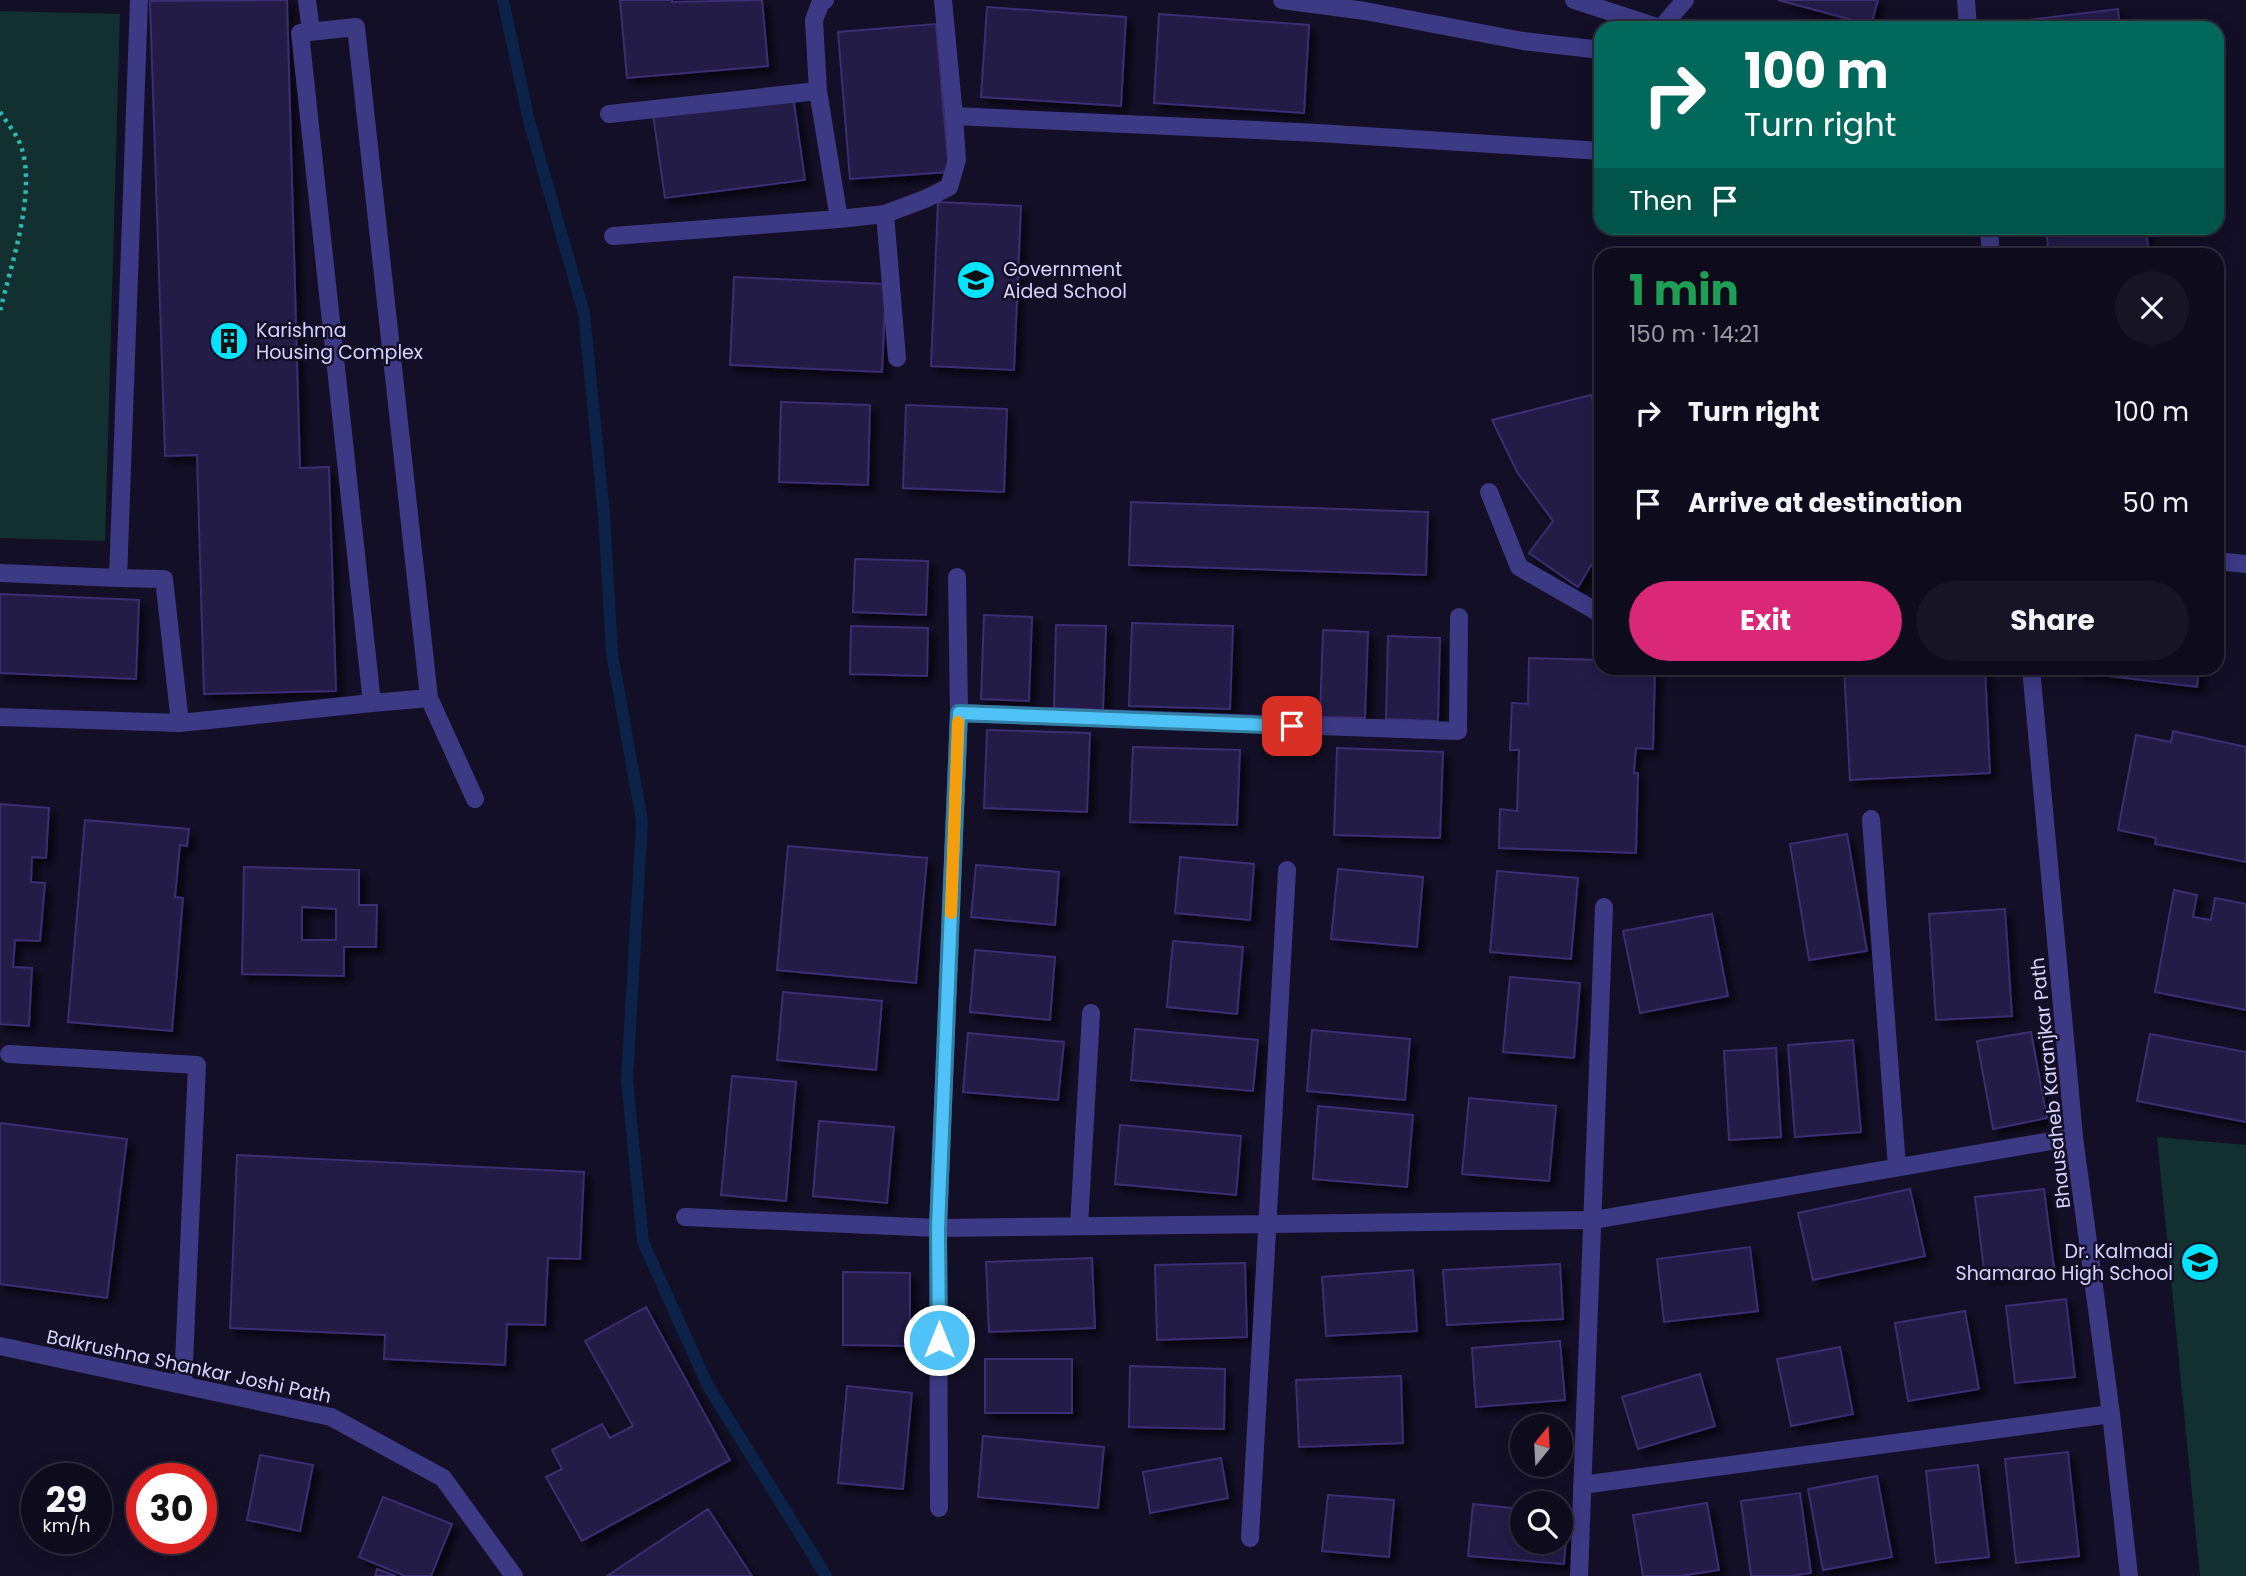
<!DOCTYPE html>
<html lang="en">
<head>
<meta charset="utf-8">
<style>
  :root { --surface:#0e0b1c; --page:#171425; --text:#f1f3f6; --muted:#9b9ba3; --line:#2e2b3b; --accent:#db2777 }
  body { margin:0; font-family:Poppins,sans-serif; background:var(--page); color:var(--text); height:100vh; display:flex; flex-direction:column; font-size:26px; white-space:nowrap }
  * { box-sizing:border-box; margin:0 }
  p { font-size:23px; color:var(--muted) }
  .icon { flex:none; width:38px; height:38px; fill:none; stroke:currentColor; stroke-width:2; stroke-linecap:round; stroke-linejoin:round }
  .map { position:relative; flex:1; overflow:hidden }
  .panel { position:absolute; left:1594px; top:248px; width:630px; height:427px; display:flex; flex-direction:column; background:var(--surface); border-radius:21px; box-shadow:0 4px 18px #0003,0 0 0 2px var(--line) }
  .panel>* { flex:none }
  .banner { position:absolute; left:1594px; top:21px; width:630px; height:214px; border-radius:21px; box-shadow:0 4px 18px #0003,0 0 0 2px var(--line); background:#00695c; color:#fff; overflow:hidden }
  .needle { width:46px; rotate:18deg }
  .controls { position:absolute; left:1510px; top:1414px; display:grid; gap:14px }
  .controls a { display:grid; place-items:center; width:63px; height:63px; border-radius:50%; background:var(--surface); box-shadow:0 4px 18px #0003,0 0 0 2px var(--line); font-size:35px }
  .speed { position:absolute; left:21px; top:1463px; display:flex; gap:14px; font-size:35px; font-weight:700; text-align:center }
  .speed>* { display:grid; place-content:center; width:91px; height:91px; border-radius:50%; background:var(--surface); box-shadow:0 4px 18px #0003,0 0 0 2px var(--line); line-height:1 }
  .speed small { font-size:18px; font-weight:400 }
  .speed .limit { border:10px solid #d22; background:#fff; color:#111 }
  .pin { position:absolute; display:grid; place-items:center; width:60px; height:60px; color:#fff; margin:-30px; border-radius:14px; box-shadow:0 4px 10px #0006 }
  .me { position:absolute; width:77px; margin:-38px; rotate:0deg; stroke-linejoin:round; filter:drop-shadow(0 0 5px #0008) }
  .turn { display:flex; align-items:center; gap:24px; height:147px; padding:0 35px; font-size:32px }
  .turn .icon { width:91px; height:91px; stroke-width:2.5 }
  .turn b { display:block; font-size:49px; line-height:60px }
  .then { display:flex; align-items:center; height:66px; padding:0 35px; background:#0003; gap:14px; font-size:26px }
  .round { display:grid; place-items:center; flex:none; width:74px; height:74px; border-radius:37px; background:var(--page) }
  .summary { display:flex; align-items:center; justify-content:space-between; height:119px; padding:0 35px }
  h1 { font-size:42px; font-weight:700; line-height:52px; color:#1e9e55 }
  .action { display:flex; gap:14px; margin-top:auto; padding:14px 35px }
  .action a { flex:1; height:80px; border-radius:42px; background:var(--accent); color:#fff; font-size:28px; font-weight:700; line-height:80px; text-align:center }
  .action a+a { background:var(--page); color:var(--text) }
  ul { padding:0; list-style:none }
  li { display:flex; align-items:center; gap:21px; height:91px; padding:0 35px }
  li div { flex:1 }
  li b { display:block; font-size:26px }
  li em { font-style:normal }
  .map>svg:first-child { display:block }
</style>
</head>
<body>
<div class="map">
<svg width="2246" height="1576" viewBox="0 0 2246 1576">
  <defs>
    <filter id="shadow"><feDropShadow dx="6" dy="6" stdDeviation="3.5" flood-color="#0009"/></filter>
  </defs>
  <rect width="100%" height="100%" fill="#130f26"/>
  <path fill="#12302f" d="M0 11 120 14 105 541 0 538Z
    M2157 1137 2246 1145V1576H2200Z"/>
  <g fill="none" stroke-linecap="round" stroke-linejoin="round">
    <path stroke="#0c2248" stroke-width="12" d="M503 0 529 121 584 313 604 514 612 654 642 821 627 1080 643 1242 708 1386 826 1576"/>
  </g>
  <path fill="#241b47" stroke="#3b2d73" stroke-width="2" fill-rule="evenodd" filter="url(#shadow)" d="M287 0 300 468 329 467 336 691 204 694 197 455 165 456 150 1Z
    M620 0H672V2L762 0 768 66 627 78Z
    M1778 0H1878L1871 25Z
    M987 7 1126 17 1121 106 981 97Z
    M2118 9 2120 28H2020L2019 21Z
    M1159 14 1309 25 1304 113 1154 103Z
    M936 24 949 172 850 179 838 32Z
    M793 96 805 180 665 198 653 115Z
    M938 202 1021 206 1014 370 931 366Z
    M2046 228H2146L2149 256H2049Z
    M734 277 886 284 882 372 730 365Z
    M1591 395 1601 431V562L1595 559 1578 587 1529 553 1553 521 1517 472 1492 420Z
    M781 402 870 405 868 485 779 482Z
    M906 405 1007 409 1004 492 903 488Z
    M1131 502 1428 512 1426 575 1129 565Z
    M855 559 928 561 926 615 853 612Z
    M0 594 139 600 136 679 0 673Z
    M984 615 1032 617 1029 701 981 699Z
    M1132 623 1233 626 1230 709 1129 706Z
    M1056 625 1106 626 1103 710 1054 708Z
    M851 626 928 628 927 676 850 674Z
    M1323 630 1368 632 1365 718 1320 717Z
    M1388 636 1440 638 1438 721 1386 719Z
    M1529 658 1601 660V668H1655L1653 749 1636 748 1634 773H1638L1636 853 1499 848 1500 809 1517 811 1519 750H1510L1512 703 1528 704Z
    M1844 668H1985L1990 773 1850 780Z
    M2077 668H2199L2197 687 2077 672Z
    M987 730 1090 733 1087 812 984 808Z
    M2173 731 2246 747V862L2155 844 2156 838 2118 830 2136 735 2171 742Z
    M1133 747 1240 750 1237 825 1130 822Z
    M1337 748 1443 752 1440 838 1334 835Z
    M0 804 49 808 46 858 32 857 31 882 45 883 40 941 15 940 13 967 32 968 29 1026 0 1024Z
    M85 820 189 829 187 846 180 845 175 897 183 898 172 1031 68 1022Z
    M1847 834 1867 951 1809 960 1790 844Z
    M788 846 927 858 916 983 777 970Z
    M1180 857 1254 864 1250 920 1175 913Z
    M976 865 1059 872 1055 925 971 917Z
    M244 867 359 870V905H377L376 947H344V976L242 974ZM302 907 336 909V940H302Z
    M1338 869 1423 877 1417 947 1331 939Z
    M1497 871 1578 878 1571 959 1490 952Z
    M2174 890 2197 895 2193 917 2211 920 2215 898 2246 904V1010L2155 992Z
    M2005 909 2012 1016 1936 1020 1929 914Z
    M1712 914 1728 996 1640 1013 1623 931Z
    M1173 941 1243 947 1237 1014 1167 1007Z
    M975 950 1055 957 1050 1020 970 1012Z
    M1510 977 1580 983 1574 1058 1503 1052Z
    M783 992 882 1001 876 1070 777 1060Z
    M1135 1029 1258 1040 1253 1091 1131 1080Z
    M1312 1030 1410 1039 1405 1100 1307 1091Z
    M2031 1032 2047 1118 1993 1129 1977 1041Z
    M968 1033 1064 1042 1058 1100 963 1092Z
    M2150 1034 2246 1052V1122L2137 1101Z
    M1853 1040 1861 1132 1795 1137 1788 1045Z
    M1776 1048 1781 1137 1729 1140 1724 1051Z
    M732 1076 796 1082 786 1201 721 1195Z
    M1469 1098 1556 1106 1549 1181 1462 1174Z
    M1318 1106 1413 1115 1407 1187 1313 1179Z
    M819 1121 894 1127 887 1203 813 1196Z
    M0 1123 127 1139 107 1298 0 1284Z
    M1120 1125 1241 1136 1236 1195 1115 1184Z
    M237 1155 584 1172 580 1259 548 1258 545 1325 507 1324 505 1365 384 1359 385 1335 230 1328Z
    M1910 1189 1925 1256 1813 1280 1798 1213Z
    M2044 1189 2054 1268 1985 1277 1975 1197Z
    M1750 1247 1758 1311 1664 1322 1657 1259Z
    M1092 1258 1095 1328 989 1332 986 1262Z
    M1245 1263 1247 1337 1157 1340 1155 1265Z
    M1560 1264 1563 1319 1447 1325 1443 1270Z
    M1413 1270 1417 1331 1326 1336 1322 1277Z
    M843 1272 910 1273V1346L843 1345Z
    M2066 1299 2075 1377 2015 1383 2006 1306Z
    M646 1307 730 1460 582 1541 546 1477 562 1469 552 1450 602 1424 610 1438 633 1426 585 1341Z
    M1965 1311 1979 1389 1908 1401 1895 1323Z
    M1560 1341 1565 1400 1476 1407 1472 1348Z
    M1840 1347 1853 1414 1791 1426 1777 1359Z
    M985 1359H1072V1413H985Z
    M1130 1366 1225 1369 1224 1429 1129 1427Z
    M1700 1374 1715 1426 1638 1449 1622 1397Z
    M1401 1376 1403 1443 1299 1447 1296 1380Z
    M847 1386 912 1393 903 1489 838 1483Z
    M983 1436 1104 1447 1098 1508 978 1497Z
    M2068 1452 2079 1556 2016 1563 2005 1459Z
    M260 1455 313 1465 300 1531 247 1520Z
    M1221 1458 1228 1498 1150 1513 1143 1472Z
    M1978 1465 1989 1557 1936 1563 1926 1471Z
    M1877 1476 1892 1557 1823 1570 1808 1489Z
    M1800 1493 1811 1573 1791 1576H1751L1741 1501Z
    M1328 1495 1394 1500 1389 1557 1322 1551Z
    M383 1497 452 1524 431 1576H405L359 1557Z
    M1707 1503 1719 1570 1680 1576H1643L1633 1515Z
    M1473 1504 1522 1509V1542H1561V1512L1568 1513 1564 1564 1468 1556Z
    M708 1509 752 1576H607Z
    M377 1569 396 1576H375Z"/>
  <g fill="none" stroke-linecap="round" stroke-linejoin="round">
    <path stroke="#2fb8b0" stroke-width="4.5" stroke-dasharray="3.5 5" stroke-linecap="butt" d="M0 112C6 121 13 130 18 139 40 184 11 264 0 311"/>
    <path stroke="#3d3a85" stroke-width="18" d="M307 0 311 31
      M825 0 820 4 814 20 818 91 839 219
      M943 0 954 116 1318 133 1601 151
      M1282 0 1365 11 1523 41 1601 50
      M1574 0 1660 28
      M1966 0 1968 28
      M1661 28 1685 0
      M609 114 818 91
      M885 214 925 199 949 187 957 160 954 116
      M1989 228 1991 256
      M613 236 839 219 885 214 897 358
      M1489 492 1519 567 1601 614
      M2217 561 2246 564
      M0 573 118 578 139 0
      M118 578 164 579 180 723 372 703 300 33 356 27 429 698 372 703
      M2031 668 2074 1137 2111 1414 2129 1576
      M429 698 475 799
      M959 713 1458 731 1459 617
      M0 717 180 723
      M1871 819 1897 1167
      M9 1054 197 1065 183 1385
      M685 1217 938 1228 1594 1220 2074 1137
      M1079 1226 1091 1013
      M0 1346 331 1417 443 1478 514 1576
      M1582 1485 2111 1414
      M939 1508 938 1228 959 713 957 577
      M1250 1538 1287 870
      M1579 1576 1604 907"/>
  </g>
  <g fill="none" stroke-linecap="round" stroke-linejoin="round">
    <defs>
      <path id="route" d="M939 1340 938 1228 959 713 1292 726"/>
    </defs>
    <use href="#route" stroke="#337fa1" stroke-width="18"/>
    <use href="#route" stroke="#4fc3f7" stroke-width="12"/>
    <path stroke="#f59e0b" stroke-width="12" d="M951 913 958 722"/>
  </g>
  <defs>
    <symbol id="school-disc" viewBox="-11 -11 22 22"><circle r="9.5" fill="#00e5ff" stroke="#130f26"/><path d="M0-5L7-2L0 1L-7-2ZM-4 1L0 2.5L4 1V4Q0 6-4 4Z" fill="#111"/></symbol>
    <symbol id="building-disc" viewBox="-11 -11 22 22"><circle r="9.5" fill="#00e5ff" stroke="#130f26"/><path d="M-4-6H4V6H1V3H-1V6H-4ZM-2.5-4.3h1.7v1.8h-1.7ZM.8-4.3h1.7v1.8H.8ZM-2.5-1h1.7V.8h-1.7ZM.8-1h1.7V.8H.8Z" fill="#111"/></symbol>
  </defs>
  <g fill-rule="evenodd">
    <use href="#school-disc" x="954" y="258" width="44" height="44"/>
    <use href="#building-disc" x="207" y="319" width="44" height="44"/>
    <use href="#school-disc" x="2178" y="1240" width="44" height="44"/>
  </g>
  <g text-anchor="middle" stroke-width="5" stroke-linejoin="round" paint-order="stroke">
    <g font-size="19" fill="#d9d4ff" stroke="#130f26" text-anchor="start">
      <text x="1003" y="276">Government<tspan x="1003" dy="22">Aided School</tspan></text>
      <text x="256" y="337">Karishma<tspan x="256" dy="22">Housing Complex</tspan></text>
      <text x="2173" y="1258" text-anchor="end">Dr. Kalmadi<tspan x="2173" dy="22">Shamarao High School</tspan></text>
    </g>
    <g font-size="19" fill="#d9d4ff" stroke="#130f26">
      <text transform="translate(2050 1083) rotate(-96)" y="7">Bhausaheb Karanjkar Path</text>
      <text transform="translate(189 1366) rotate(12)" y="7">Balkrushna Shankar Joshi Path</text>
    </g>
  </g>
</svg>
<div class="controls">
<a><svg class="needle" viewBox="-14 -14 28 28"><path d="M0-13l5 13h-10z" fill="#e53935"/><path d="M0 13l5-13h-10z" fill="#9b9ba3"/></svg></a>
<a><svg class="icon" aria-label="search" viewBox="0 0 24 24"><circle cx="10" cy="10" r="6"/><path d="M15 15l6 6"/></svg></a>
</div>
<div class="speed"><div>29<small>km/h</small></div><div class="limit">30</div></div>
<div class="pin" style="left:1292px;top:726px;background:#d93025"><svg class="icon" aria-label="arrive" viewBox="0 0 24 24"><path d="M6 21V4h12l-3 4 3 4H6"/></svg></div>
<svg class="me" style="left:939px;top:1340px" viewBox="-20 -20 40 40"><circle r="17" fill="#4fc3f7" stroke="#fff" stroke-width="3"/><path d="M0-11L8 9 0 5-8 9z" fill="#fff"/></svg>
<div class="banner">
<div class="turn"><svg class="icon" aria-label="right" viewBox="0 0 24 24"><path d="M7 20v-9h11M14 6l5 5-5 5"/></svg><div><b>100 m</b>Turn right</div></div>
<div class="then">Then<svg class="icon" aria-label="arrive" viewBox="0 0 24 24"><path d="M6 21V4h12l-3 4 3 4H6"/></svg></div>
</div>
<section class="panel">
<div class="summary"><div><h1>1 min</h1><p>150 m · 14:21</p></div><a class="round"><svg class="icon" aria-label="close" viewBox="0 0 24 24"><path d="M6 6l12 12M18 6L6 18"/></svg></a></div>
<ul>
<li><svg class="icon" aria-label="right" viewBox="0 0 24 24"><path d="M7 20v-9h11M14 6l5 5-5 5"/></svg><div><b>Turn right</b></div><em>100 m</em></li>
<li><svg class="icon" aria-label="arrive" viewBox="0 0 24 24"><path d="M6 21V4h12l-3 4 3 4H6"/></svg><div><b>Arrive at destination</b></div><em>50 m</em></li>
</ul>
<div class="action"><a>Exit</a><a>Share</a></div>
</section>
</div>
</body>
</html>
